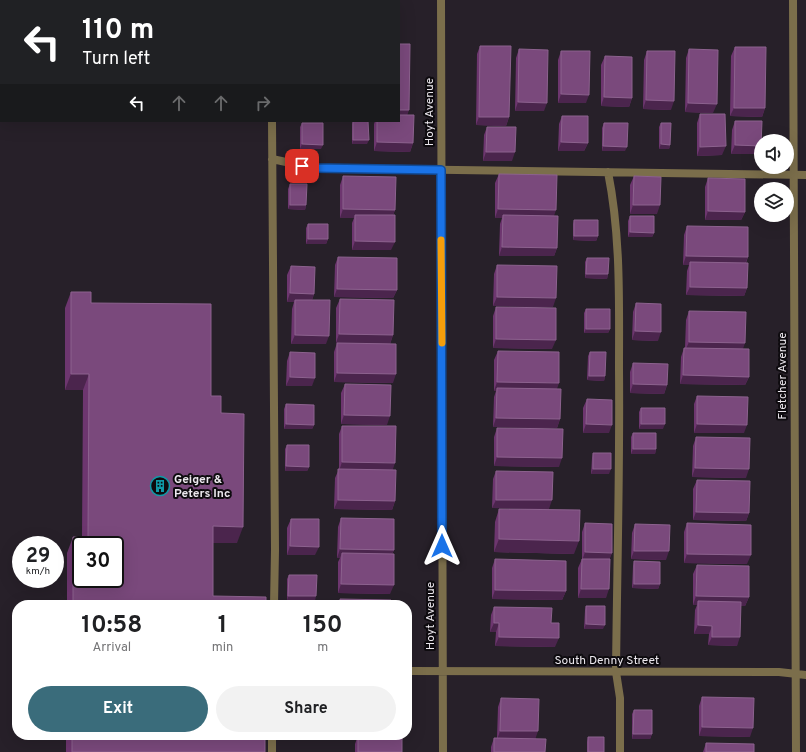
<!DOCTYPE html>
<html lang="en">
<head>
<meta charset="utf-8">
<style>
  :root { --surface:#fff; --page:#f2f2f2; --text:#202124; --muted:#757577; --accent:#3a6c7b }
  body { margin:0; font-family:Overpass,sans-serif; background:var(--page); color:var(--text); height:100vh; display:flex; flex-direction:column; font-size:15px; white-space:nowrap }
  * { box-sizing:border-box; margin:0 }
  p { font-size:13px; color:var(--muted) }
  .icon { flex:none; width:22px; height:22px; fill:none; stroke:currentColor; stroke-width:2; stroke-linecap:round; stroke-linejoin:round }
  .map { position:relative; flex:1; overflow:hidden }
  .sheet { position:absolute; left:12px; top:600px; width:400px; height:140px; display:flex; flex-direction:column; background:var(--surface); border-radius:16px; box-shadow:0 4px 16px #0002 }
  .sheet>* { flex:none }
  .hud { position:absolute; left:0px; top:0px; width:400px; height:122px; box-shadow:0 4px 16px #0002; background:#202124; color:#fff; overflow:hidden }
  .buttons { position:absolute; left:754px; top:134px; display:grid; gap:8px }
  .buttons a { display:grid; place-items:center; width:40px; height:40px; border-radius:50%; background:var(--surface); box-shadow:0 4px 16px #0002; font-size:20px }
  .speed { position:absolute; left:12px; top:536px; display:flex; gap:8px; font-size:20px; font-weight:700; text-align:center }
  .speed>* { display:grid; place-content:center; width:52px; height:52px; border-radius:50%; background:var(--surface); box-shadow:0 4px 16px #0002; line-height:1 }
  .speed small { font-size:10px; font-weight:400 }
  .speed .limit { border:2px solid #111; border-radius:6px; background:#fff; color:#111 }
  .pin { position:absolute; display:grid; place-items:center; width:34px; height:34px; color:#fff; margin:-17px; border-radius:8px; box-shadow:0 2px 6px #0006 }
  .me { position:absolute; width:44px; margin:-22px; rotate:0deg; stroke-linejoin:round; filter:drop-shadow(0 0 3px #0008) }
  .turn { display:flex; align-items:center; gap:14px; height:84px; padding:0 16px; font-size:18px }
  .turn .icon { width:52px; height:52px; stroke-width:2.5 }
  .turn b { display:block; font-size:28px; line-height:34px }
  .lanes { display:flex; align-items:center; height:38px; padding:0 16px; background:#0003; justify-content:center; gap:20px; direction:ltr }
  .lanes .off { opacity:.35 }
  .eta { display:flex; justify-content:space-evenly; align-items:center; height:68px; text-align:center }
  .eta b { font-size:24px; font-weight:700; line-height:28px }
  .cta { display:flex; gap:8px; margin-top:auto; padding:8px 16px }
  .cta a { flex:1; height:46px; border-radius:24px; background:var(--accent); color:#fff; font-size:16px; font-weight:700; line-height:46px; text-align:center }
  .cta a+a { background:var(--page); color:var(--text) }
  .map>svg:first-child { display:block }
</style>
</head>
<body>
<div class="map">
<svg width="806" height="752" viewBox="0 0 806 752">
  <rect width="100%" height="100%" fill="#272029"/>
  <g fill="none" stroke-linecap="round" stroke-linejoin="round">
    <path stroke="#7b6e4b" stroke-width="8" d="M271 0V1
      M272 121 275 550 274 605
      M272 159 314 168 806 175
      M608 172C621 237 619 303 619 369 620 470 617 571 616 672L620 698V752
      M272 735V752"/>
    <path stroke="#7b6e4b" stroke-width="8" d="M441 0 443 752
      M793 0 796 752
      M407 671 779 672 806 675"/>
  </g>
  <path fill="#6d366f" d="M480 46 509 117 506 126 476 125 477 54Z
    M735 47 765 108 762 117 730 116 731 56Z
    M519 49 544 111H515L516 58Z
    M689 49 713 113 685 112 686 58Z
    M561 51 586 103H558V60Z
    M647 51 671 110 643 109 644 60Z
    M605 56 632 98 629 107 601 106V65Z
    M700 114 722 155 697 156V123Z
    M407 115 413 143 410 152 374 151V124L375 121H399Z
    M562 116 588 143 584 151H558L559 124Z
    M353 121H368L367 144H352V124Z
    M735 121 761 141V147L758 154H731L732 130Z
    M302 123 321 149H300V127Z
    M604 123 625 151H602V128Z
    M661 123 670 145 669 149H659V127Z
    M487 127 512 161H483L484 135Z
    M499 174 554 216 557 248 554 256H499L500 224 502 218H495V183Z
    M343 176 395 210 393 215 391 250H352V223L354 218H340V185Z
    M634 176 657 214H630V185Z
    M708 178 745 212 741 220H705V187Z
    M290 184 306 205 305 210 288 209V189Z
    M630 216 654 233 652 237H628V221Z
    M574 220 598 236 596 241 573 240V224Z
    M308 224 328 239 326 244H306V228Z
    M687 226 748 257 746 263 747 288 744 296 686 295 687 271 689 265H683L684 235Z
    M338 257 397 290 393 298 334 297 335 265Z
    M587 258 608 274 607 279 585 278V262Z
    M497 265 553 307 493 306 494 274Z
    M291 266 314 294 312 300 326 344H291L292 309 294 302H287V275Z
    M71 292 91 303 211 396 221 413 237 543H213V596L266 605H67V553L73 537H82L83 390H65V308Z
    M340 299 393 335 390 344 393 383 334 382V352L337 343H336V308Z
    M636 303 658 341 632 340 633 312Z
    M496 307 552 349 493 348V316Z
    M586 309 610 329 608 333H584V313Z
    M689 311 743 349 749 377 745 385 680 384 681 357 684 348H685L686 320Z
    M498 351 556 389 560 419 557 428 493 427 494 397 496 391H494V360Z
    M290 352 312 386H286L287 361Z
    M590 352 605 376 604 381 587 380 588 356Z
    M633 363 667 385 664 394 630 393V372Z
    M345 384 387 425 341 424V393Z
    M697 396 744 433H694V404Z
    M587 399 609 433H583V408Z
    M286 404 314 425 312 429H284V409Z
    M641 408 663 429H639V412Z
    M342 426 393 470 395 501 392 510 334 509 335 478 339 469V434Z
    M497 428 559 467 494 466V437Z
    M633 433 656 449 655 454H631V437Z
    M696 437 746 478 692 477 693 446Z
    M287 445 309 467 307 471H285V449Z
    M593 453 609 474H591L592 458Z
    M496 471 549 509 492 508 493 479Z
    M697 480 749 513 746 521 693 520V489Z
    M499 509 574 554 494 552 495 522Z
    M341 518 394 550 392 554 390 594 338 593V562L340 558H337L338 527Z
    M291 519 315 555H287V528Z
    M585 523 612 553 609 559 606 598H578V568L582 559V532Z
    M687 523 747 564 684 563V532Z
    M635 524 666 560 631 559 632 533Z
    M495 559 566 591 562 600 492 599V568Z
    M634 561 660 584 658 589 632 588 633 566Z
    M697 565 749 597 745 606 741 605 737 646 708 645 709 634H694L695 610 697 605H693V574Z
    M289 575 315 601 287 600V579Z
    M586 606 603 629H584L585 610Z
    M494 607 551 623 555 647 495 646 496 632H490L491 615Z
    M702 697 750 737 699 736V706Z
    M501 698 536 739 545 752H491V747L494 738H497L498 707Z
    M634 710 652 734 650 739H632V714Z
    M66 735H265V752H66Z
    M358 735 402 752H355V744Z
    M588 737 604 752H587V742Z
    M706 743 754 752H703Z"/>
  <path fill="#4b254d" d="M561 94 589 95 586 103H558Z
    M604 97 632 98 629 107 601 106Z
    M646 100 674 101 671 110 643 109Z
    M518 102 547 103 544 111H515Z
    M688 103 717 104 713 113 685 112Z
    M734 108H765L762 117 730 116Z
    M399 110H409L406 119H399Z
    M479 117H509L506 126 476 125Z
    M353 140H369L367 144H352Z
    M377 142 413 143 410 152 374 151Z
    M561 142 588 143 584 151H558Z
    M302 144 323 145 321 149H300Z
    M661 144 670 145 669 149H659Z
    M735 145 761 146V147L758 154H731Z
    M603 146 627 147 625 151H602Z
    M726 146 722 155 697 156 700 147Z
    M486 152H515L512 161H483Z
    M290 205H306L305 210 288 209Z
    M633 205H660L657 214H630Z
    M343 209 395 210 392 218 355 215 354 218H340Z
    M498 209 556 210 553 219 503 215 502 218H495Z
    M708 211 745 212 741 220H705Z
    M630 232 654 233 652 237H628Z
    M574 236H598L596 241 573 240Z
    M308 239H328L326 244H306Z
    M355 241 395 242 391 250H352Z
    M502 247 557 248 554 256H499Z
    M686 256 748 257 744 266 690 262 689 265H683Z
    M586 274H608L607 279 585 278Z
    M690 287 747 288 744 296 686 295Z
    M337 289 397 290 393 298 334 297Z
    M290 293 314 294 311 303 295 300 294 302H287Z
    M497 297 556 298 553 307 493 306Z
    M586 329H610L608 333H584Z
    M635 331 661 332 658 341 632 340Z
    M339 334 393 335 390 344 336 343Z
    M295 335 329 336 326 344H291Z
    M496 339 556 340 552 349 493 348Z
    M689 342 745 343 742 352 685 351Z
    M337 373 396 374 393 383 334 382Z
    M71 374H89L83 390H65Z
    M683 375 749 377 745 385 680 384Z
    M589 376H605L604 381 587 380Z
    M290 377 315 378 312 386H286Z
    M497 382 559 383 556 392 497 388 496 391H494Z
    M633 384 667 385 664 394 630 393Z
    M344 415 390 416 387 425 341 424Z
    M496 418 560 419 557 428 493 427Z
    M286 424 314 425 312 429H284Z
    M586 424 612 425 609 433H583Z
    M641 424H665L663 429H639Z
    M697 424 747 425 744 433H694Z
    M633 449H656L655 454H631Z
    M497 457 562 458 559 467 494 466Z
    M342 462 395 463 392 472 339 471Z
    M286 466 309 467 307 471H285Z
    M695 468 749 469 746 478 692 477Z
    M593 469H611L609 474H591Z
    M338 500 395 501 392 510 334 509Z
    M496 500H552L549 509 492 508Z
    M696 512 749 513 746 521 693 520Z
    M213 526 243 527 237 543H207Z
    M499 539 579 541 574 554 494 552Z
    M290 546 319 547 315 555H287Z
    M340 549 394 550 390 558 342 553 340 558H337Z
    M634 551H669L666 560 631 559Z
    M585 552 612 553 609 561H582Z
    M687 554 751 555 747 564 684 563Z
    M341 584 394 585 390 594 338 593Z
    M634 584H660L658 589 632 588Z
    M581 589H609L606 598H578Z
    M495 590 566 591 562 600 492 599Z
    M288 596H316L315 601 287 600Z
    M696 596 749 597 745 606 698 605V601L697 605H693Z
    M494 623H499L496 632H490Z
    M586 624 605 625 603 629H584Z
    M698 625 712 626 709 634H694Z
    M499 637 559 638 555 647 495 646Z
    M712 637H740L737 646 708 645Z
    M702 727 753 728 750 737 699 736Z
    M500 731H538L535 740H497Z
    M633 734H652L650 739H632Z
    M288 735H330L329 737H288Z"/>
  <path fill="#7a497c" stroke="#8c628e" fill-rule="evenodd" d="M399 44H410L409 110H399Z
    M480 46H511L509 117H479Z
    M735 47H766L765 108H734Z
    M519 49 548 50 547 103 518 102Z
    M689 49 718 50 717 104 688 103Z
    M561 51H590L589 95 561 94Z
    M647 51H675L674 101 646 100Z
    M605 56 632 57V98L604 97Z
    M700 114H725L726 146 700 147Z
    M399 115H414L413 143 377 142V121H399Z
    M562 116H588V143L561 142Z
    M353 121H368L369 140H353Z
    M735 121H762L761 146 735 145Z
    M302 123H323V145L302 144Z
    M604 123H628L627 147 603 146Z
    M661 123H671L670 145 661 144Z
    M487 127H516L515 152H486Z
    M499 174 557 175 556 210 498 209Z
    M343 176 396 177 395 210 343 209Z
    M634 176 661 177 660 205H633Z
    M708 178 745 179V212L708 211Z
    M290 184H307L306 205H290Z
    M355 215H395V242L355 241Z
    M503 215 558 216 557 248 502 247Z
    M630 216H654V233L630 232Z
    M574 220H598V236H574Z
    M308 224H328V239H308Z
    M687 226 748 227V257L686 256Z
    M338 257 397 258V290L337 289Z
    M587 258H609L608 274H586Z
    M690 262 748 263 747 288 690 287Z
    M497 265 557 266 556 298 497 297Z
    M291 266 315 267 314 294 290 293Z
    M71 292H91V303L211 304V396H221V413L244 414 243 527 213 526V596L266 597V605H73V537H88L89 374H71ZM81 545H115V579H81Z
    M340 299 394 300 393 335 339 334Z
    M295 300H330L329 336 295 335Z
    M636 303 661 304V332L635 331Z
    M496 307 556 308V340L496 339Z
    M586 309H610V329H586Z
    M689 311 746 312 745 343 689 342Z
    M337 343 396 344V374L337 373Z
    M684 348 749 349V377L683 375Z
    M498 351 559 352V383L497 382Z
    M290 352 315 353V378L290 377Z
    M590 352H606L605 376H589Z
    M633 363 668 364 667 385 633 384Z
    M345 384 391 385 390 416 344 415Z
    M497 388 561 389 560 419 496 418Z
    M697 396 748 397 747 425 697 424Z
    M587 399 612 400V425L586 424Z
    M286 404 314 405V425L286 424Z
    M641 408H665V424H641Z
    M342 426H396L395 463 342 462Z
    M497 428 563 429 562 458 497 457Z
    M633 433H656V449H633Z
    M696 437 750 438 749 469 695 468Z
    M287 445H309V467L286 466Z
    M593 453H611V469H593Z
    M338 469 396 470 395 501 338 500Z
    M496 471 553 472 552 500H496Z
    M697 480 750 481 749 513 696 512Z
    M499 509 580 510 579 541 499 539Z
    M341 518 394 519V550L340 549Z
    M291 519H319V547L290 546Z
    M585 523 612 524V553L585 552Z
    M687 523 751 525V555L687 554Z
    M635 524 670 525 669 551H634Z
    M342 553 394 554V585L341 584Z
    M495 559 566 561V591L495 590Z
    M582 559H610L609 589H581Z
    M634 561 660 562V584H634Z
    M697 565 749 566V597L696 596Z
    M289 575H317L316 596H288Z
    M340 599 391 600V605H340Z
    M698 601 741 602 740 637H712V626L698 625Z
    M586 606H605V625L586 624Z
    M494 607 552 608 551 623H559V638L499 637V623H494Z
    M702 697 754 698 753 728 702 727Z
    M501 698 539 699 538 731H500Z
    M634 710H652V734H633Z
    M72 735H265V752H72Z
    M358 735 402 736V752H358Z
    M588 737H604V752H588Z
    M494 738 546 739 545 752H494Z
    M706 743 754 744V752H706Z"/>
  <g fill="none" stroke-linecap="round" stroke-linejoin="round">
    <defs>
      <path id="route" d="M302 166 314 168 441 170 442 546"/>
    </defs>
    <use href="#route" stroke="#114b97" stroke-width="10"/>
    <use href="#route" stroke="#1a73e8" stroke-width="7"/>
    <path stroke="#f59e0b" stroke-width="7" d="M441 240 442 343"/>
  </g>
  <defs>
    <symbol id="building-ring" viewBox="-11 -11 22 22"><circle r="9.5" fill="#0e0b0f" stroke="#0f9aa8" stroke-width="1.5"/><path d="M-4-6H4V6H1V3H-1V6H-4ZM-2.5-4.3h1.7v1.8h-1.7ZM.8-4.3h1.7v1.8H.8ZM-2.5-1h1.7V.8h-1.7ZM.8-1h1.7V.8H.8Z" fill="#0f9aa8"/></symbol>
  </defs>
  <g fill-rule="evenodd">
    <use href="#building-ring" x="149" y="475" width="22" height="22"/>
  </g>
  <g text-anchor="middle" stroke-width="4" stroke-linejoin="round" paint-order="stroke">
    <g font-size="12" fill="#ece8ee" stroke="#0e0b0f">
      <text transform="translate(429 112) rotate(-90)" y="4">Hoyt Avenue</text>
      <text transform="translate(782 376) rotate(-90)" y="4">Fletcher Avenue</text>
      <text transform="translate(430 616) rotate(-90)" y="4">Hoyt Avenue</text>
      <text x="607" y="664">South Denny Street</text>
    </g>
    <g font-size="12" font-weight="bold" fill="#ece8ee" stroke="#0e0b0f" text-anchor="start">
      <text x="174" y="483">Geiger &amp;<tspan x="174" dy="14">Peters Inc</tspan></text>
    </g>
  </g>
</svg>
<div class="buttons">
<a><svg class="icon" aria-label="sound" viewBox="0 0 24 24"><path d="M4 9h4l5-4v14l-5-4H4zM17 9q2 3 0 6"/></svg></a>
<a><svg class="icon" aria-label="layers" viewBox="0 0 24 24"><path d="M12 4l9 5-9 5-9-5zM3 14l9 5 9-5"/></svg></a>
</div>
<div class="speed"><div>29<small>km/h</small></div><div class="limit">30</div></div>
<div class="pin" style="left:302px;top:166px;background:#d93025"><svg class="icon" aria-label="arrive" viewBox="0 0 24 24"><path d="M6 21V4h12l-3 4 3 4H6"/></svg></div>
<svg class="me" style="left:442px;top:546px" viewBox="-20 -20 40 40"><path d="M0-17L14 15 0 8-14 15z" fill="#1a73e8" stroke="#fff" stroke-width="4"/></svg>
<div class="hud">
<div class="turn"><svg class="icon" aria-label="left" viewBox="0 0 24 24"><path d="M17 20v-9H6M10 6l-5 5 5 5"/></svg><div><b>110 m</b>Turn left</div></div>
<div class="lanes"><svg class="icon" aria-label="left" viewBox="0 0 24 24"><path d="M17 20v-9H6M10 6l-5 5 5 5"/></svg><svg class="icon off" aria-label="ahead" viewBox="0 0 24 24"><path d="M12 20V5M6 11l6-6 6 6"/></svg><svg class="icon off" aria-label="ahead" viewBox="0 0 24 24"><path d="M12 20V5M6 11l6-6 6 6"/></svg><svg class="icon off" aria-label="right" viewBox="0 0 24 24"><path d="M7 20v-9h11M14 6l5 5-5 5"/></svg></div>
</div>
<section class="sheet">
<div class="eta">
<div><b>10:58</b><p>Arrival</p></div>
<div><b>1</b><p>min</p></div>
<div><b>150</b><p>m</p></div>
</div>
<div class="cta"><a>Exit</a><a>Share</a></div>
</section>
</div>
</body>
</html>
